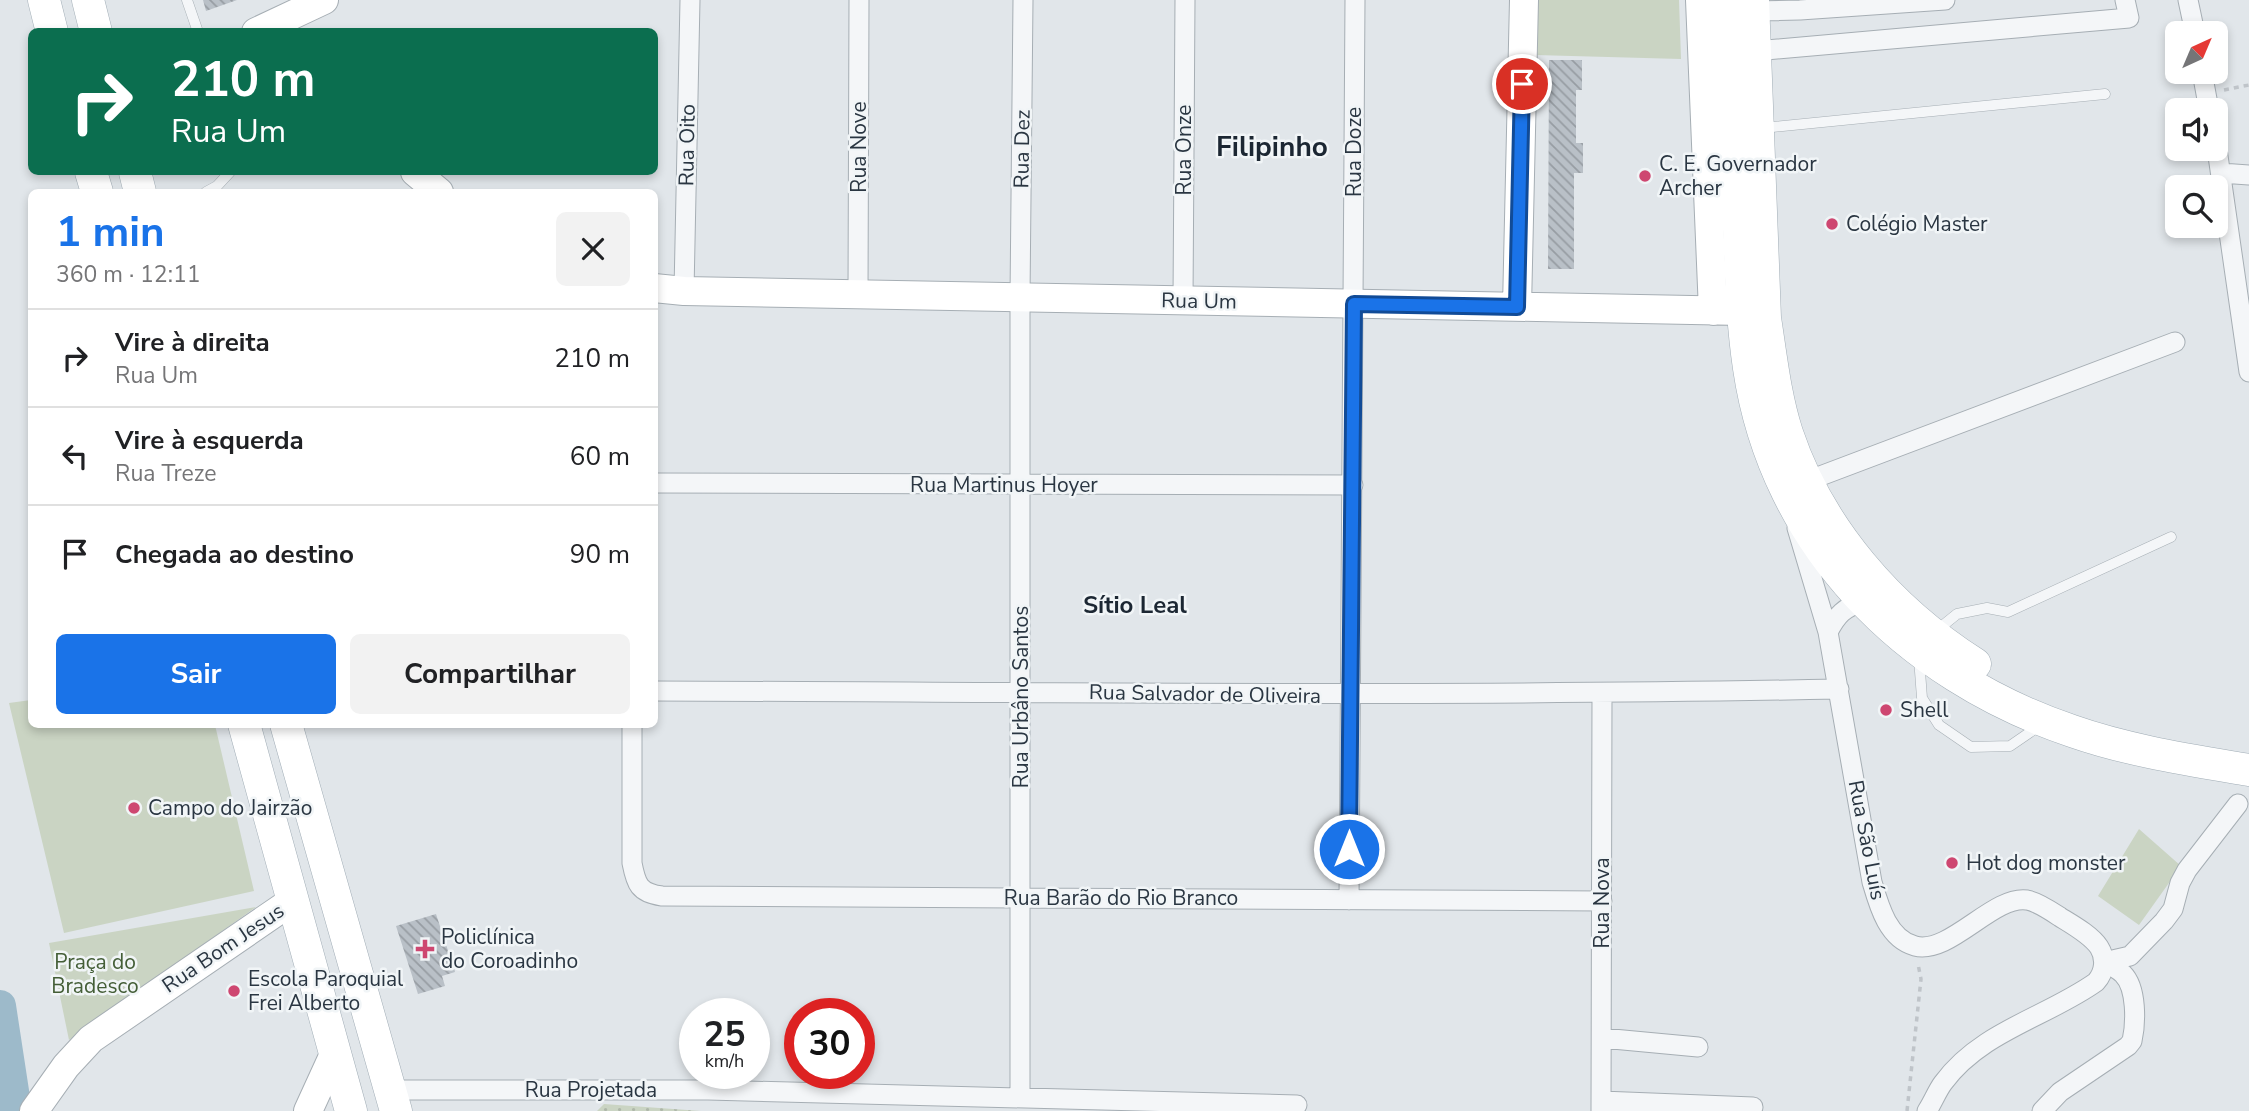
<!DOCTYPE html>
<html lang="pt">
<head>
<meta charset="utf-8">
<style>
  :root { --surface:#fff; --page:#f2f2f2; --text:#202124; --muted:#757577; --line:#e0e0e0; --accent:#1a73e8 }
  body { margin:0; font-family:"Nunito Sans",sans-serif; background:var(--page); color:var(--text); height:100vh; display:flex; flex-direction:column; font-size:26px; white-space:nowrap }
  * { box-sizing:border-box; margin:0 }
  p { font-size:23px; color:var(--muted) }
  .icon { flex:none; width:38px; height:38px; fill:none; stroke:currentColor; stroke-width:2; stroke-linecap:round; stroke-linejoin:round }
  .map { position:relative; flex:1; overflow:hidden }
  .drawer { position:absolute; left:28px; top:189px; width:630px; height:539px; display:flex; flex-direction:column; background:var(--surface); border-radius:10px; box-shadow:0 4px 10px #0003 }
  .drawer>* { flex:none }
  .banner { position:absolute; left:28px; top:28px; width:630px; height:147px; border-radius:10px; box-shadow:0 4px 10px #0003; background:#0b6e4f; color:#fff; overflow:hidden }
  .needle { width:46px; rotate:44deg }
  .fabs { position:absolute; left:2165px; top:21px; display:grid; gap:14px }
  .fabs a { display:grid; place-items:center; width:63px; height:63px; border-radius:10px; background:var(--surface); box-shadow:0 4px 10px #0003; font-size:35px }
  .speed { position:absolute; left:679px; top:998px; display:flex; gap:14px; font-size:35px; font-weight:700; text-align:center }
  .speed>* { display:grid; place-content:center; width:91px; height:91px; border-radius:50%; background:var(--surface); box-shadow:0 4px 10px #0003; line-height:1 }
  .speed small { font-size:18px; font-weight:400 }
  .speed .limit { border:10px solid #d22; background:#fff; color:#111 }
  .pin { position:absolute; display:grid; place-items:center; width:60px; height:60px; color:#fff; margin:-30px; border:4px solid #fff; border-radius:50%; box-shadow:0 2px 7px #0007 }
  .me { position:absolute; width:77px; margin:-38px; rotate:0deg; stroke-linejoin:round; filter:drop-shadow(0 0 5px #0008) }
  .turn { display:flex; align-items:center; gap:24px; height:147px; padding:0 28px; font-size:32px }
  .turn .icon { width:91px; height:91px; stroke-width:2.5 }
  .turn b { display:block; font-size:49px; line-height:60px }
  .round { display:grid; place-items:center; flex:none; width:74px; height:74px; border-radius:10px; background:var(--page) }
  .headline { display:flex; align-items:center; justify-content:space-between; height:119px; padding:0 28px }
  h1 { font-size:42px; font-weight:700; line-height:52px; color:var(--accent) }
  .action { display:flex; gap:14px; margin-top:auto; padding:14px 28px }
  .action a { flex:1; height:80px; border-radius:10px; background:var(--accent); color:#fff; font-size:28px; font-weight:700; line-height:80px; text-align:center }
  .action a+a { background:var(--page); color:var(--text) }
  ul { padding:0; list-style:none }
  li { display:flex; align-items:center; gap:21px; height:98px; padding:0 28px; border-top:2px solid var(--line) }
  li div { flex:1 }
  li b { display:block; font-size:26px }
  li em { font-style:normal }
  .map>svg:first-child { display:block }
</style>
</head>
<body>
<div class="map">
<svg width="2249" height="1111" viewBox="0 0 2249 1111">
  <defs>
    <pattern id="grass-dots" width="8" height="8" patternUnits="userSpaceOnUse" patternTransform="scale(1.75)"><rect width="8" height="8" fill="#cad4c3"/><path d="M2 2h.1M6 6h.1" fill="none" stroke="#aeb7a9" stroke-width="1.8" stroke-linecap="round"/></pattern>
    <pattern id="building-back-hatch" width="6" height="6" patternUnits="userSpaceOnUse" patternTransform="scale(1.75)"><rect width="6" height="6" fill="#b9c0c7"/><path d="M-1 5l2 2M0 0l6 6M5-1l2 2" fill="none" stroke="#979da3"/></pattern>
  </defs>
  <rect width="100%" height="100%" fill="#e1e6ea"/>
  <path fill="url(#grass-dots)" d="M604 1104 701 1111H597Z"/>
  <path fill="#cad4c3" d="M1534 0H1679L1681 59 1535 55Z
    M31 700 32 724 215 725 254 891 64 933 9 703Z
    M2139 829 2181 866 2139 925 2098 896Z
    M256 907 69 1040 49 943Z"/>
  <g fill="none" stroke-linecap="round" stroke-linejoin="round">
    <path stroke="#9dbaca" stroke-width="32" d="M0 1006 16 1111"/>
  </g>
  <path fill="url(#building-back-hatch)" d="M203 0H237L206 11Z
    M1549 60H1582V90H1576V143H1583V173H1574V269H1548Z
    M436 914 455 972 442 976 445 986 418 994 396 926Z"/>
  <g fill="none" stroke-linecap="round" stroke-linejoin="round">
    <defs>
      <path id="lane" d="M187 0 198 32
        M1762 128 2105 94
        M206 192 217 186 230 172
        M1936 631 1957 614 1987 608 2008 612 2171 537
        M1919 658 1922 698 1939 725 1971 747 2010 746 2042 724"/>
      <path id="street" d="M2188 0 2195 33
        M1753 11 1800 10 1945 0
        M1755 51 2129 18 2125 0
        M2202 72 2209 110
        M2216 142 2249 372
        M2221 173 2249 175
        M684 291 690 0
        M858 294 859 0
        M1183 300 1185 0
        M1807 481 2175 342
        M654 483 1353 485
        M1797 528 1828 632 1872 882C1879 906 1888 939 1915 946 1950 955 1993 895 2027 900 2038 902 2051 911 2060 917 2073 925 2091 935 2099 947 2106 958 2105 972 2096 982 2047 1017 1981 1031 1943 1083 1937 1091 1933 1102 1927 1111
        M1828 632C1837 615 1844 607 1863 602
        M654 691C1049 692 1444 697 1839 689
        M632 724V863C636 884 639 893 662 896L1602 901
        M1349 900 1355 0
        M2104 962 2130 956 2164 921 2173 909 2180 883 2187 870 2238 804
        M1602 1038 1698 1047
        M389 1090H708L1297 1105
        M1020 1096V297L1023 0
        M1601 1101 1753 1107
        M1601 1111 1602 694
        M2042 1111 2060 1092 2128 1046 2132 1041C2136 1023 2137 988 2123 974 2118 969 2110 965 2104 962"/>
      <path id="secondary" d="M1700 0 1713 311
        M256 32 324 0
        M415 172 439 192
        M654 288 684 291 1743 311
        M1517 307 1524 0
        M34 1111 66 1066 91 1039 292 901
        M308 1111 335 1052"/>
      <path id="primary" d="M44 0 52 32
        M88 0 96 32
        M1726 0C1730 76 1734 153 1739 229 1741 275 1742 322 1749 368 1775 545 1906 675 2072 731 2129 751 2190 760 2249 770
        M1753 0 1765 318C1771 356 1775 396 1787 433 1819 529 1890 610 1975 664
        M91 172 97 192
        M135 172 140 192
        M244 724 351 1111
        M286 724 396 1111"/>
    </defs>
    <use href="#lane" stroke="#a6aeb4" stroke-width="11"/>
    <use href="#street" stroke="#a6aeb4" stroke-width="21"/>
    <use href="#secondary" stroke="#a6aeb4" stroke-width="30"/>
    <use href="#primary" stroke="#a1adb6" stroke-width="33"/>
    <path stroke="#bfc4c9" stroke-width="3.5" stroke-dasharray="5 5" stroke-linecap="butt" d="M2224 90 2249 85
      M1907 1111 1921 979 1918 964"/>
    <use href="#lane" stroke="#f4f6f8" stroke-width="10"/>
    <use href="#street" stroke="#f4f6f8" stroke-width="19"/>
    <use href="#secondary" stroke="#fff" stroke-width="28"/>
    <use href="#primary" stroke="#fff" stroke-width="32"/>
  </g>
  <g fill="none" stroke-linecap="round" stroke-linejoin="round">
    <defs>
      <path id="route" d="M1349 849 1354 304 1517 307 1522 84"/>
    </defs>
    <use href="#route" stroke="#114b97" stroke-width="18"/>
    <use href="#route" stroke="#1a73e8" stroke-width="12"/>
  </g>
  <g fill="#ce4771" stroke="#f1f5f7" stroke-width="2.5">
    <circle cx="1645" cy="176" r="7"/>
    <circle cx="1832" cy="224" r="7"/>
    <circle cx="1886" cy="710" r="7"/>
    <circle cx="134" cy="808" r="7"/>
    <circle cx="1952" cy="863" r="7"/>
    <path d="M421.5 938.5h7v7h7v7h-7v7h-7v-7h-7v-7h7z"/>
    <circle cx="234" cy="991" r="7"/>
  </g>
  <g text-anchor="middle" stroke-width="5" stroke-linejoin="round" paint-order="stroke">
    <g font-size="21" fill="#2a3642" stroke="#f1f5f7">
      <text transform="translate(687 145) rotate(-89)" y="7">Rua Oito</text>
      <text transform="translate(859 147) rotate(-90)" y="7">Rua Nove</text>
      <text transform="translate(1022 149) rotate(-89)" y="7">Rua Dez</text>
      <text transform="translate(1184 150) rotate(-90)" y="7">Rua Onze</text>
      <text transform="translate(1354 152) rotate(-90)" y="7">Rua Doze</text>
      <text transform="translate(1199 301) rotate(1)" y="7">Rua Um</text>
      <text x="1004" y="492">Rua Martinus Hoyer</text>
      <text transform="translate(1205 694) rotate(1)" y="7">Rua Salvador de Oliveira</text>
      <text transform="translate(1021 697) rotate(-90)" y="7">Rua Urbâno Santos</text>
      <text transform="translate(1867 840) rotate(79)" y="7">Rua São Luís</text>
      <text x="1121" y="905">Rua Barão do Rio Branco</text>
      <text transform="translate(1602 903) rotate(-90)" y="7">Rua Nova</text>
      <text transform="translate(223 948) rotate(-34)" y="7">Rua Bom Jesus</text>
      <text x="591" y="1097">Rua Projetada</text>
    </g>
    <g font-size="21" fill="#2a3642" stroke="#f1f5f7" text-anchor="start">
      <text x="1659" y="171">C. E. Governador<tspan x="1659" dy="24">Archer</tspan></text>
      <text x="1846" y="231">Colégio Master</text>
      <text x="1900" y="717">Shell</text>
      <text x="148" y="815">Campo do Jairzão</text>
      <text x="1966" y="870">Hot dog monster</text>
      <text x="441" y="944">Policlínica<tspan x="441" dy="24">do Coroadinho</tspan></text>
      <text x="248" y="986">Escola Paroquial<tspan x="248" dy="24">Frei Alberto</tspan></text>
    </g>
    <g font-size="21" fill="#445e37" stroke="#f1f5f7">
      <text x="95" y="969">Praça do<tspan x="95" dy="24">Bradesco</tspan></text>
    </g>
    <g font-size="24" font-weight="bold" fill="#1c2733" stroke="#f1f5f7">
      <text x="1135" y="613">Sítio Leal</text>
    </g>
    <g font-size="28" font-weight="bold" fill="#1c2733" stroke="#f1f5f7">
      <text x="1272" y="156">Filipinho</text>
    </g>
  </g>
</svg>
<div class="fabs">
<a><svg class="needle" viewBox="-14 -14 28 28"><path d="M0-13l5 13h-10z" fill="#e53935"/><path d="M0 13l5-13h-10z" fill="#757577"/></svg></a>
<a><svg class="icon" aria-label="sound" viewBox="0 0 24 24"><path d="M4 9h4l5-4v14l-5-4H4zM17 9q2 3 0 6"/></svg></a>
<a><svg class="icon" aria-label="search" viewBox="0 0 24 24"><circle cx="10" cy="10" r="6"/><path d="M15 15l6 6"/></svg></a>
</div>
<div class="speed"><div>25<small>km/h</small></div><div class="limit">30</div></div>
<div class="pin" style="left:1522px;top:84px;background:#d93025"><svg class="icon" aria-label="arrive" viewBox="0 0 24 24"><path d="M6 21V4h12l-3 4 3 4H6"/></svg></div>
<svg class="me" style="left:1349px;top:849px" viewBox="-20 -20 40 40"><circle r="17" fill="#1a73e8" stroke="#fff" stroke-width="3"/><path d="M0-11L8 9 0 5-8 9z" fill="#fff"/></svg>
<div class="banner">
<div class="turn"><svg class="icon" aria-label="right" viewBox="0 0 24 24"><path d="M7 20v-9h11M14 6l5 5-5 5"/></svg><div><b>210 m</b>Rua Um</div></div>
</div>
<section class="drawer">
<div class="headline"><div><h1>1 min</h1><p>360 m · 12:11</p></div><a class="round"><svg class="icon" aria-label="close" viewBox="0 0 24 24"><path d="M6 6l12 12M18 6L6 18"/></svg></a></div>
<ul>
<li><svg class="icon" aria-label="right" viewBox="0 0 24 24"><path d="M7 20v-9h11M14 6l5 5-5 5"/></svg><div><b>Vire à direita</b><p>Rua Um</p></div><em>210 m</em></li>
<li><svg class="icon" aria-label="left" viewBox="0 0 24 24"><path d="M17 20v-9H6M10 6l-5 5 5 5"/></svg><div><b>Vire à esquerda</b><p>Rua Treze</p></div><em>60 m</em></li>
<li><svg class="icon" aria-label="arrive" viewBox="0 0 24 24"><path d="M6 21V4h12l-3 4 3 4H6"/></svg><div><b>Chegada ao destino</b></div><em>90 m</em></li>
</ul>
<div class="action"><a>Sair</a><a>Compartilhar</a></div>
</section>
</div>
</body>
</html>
